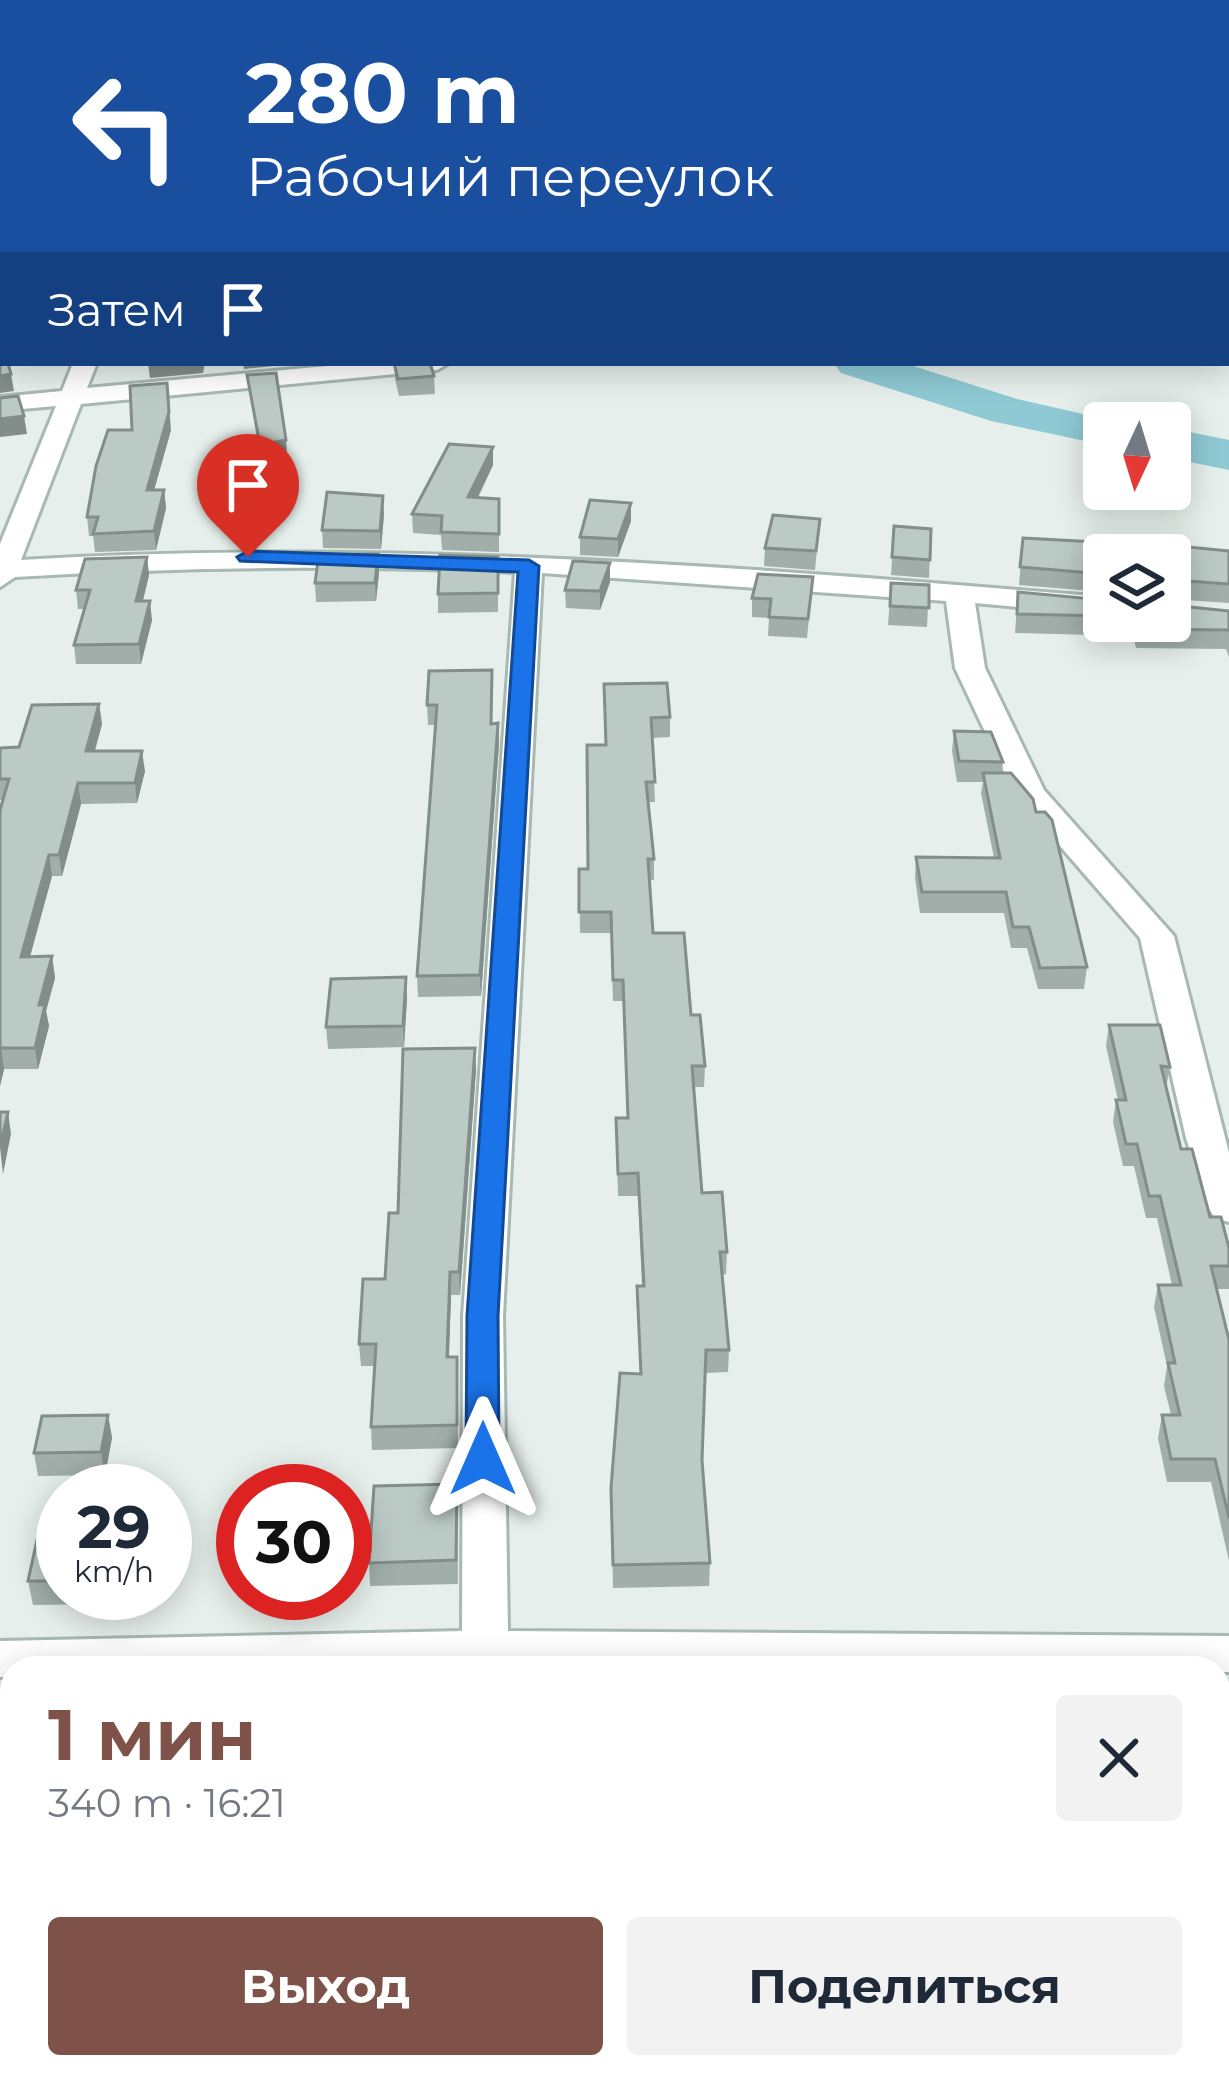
<!DOCTYPE html>
<html lang="ru">
<head>
<meta charset="utf-8">
<style>
  :root { --surface:#fff; --page:#f2f2f3; --text:#1f2937; --muted:#747a83; --accent:#7f5249 }
  body { margin:0; font-family:Montserrat,sans-serif; background:var(--page); color:var(--text); height:100vh; display:flex; flex-direction:column; font-size:45px; white-space:nowrap }
  * { box-sizing:border-box; margin:0 }
  p { font-size:39px; color:var(--muted) }
  .icon { flex:none; width:66px; height:66px; fill:none; stroke:currentColor; stroke-width:2; stroke-linecap:round; stroke-linejoin:round }
  .map { position:relative; flex:1; overflow:hidden }
  .drawer { position:absolute; left:0px; top:1656px; width:1230px; height:423px; display:flex; flex-direction:column; background:var(--surface); border-radius:36px 36px 0 0; box-shadow:0 6px 30px #0003 }
  .drawer>* { flex:none }
  .hud { position:absolute; left:0px; top:0px; width:1230px; height:366px; box-shadow:0 6px 30px #0003; background:#1a4fa0; color:#fff; overflow:hidden }
  .needle { width:78px; rotate:184deg }
  .buttons { position:absolute; left:1083px; top:402px; display:grid; gap:24px }
  .buttons a { display:grid; place-items:center; width:108px; height:108px; border-radius:12px; background:var(--surface); box-shadow:0 6px 30px #0003; font-size:60px }
  .speed { position:absolute; left:36px; top:1464px; display:flex; gap:24px; font-size:60px; font-weight:700; text-align:center }
  .speed>* { display:grid; place-content:center; width:156px; height:156px; border-radius:50%; background:var(--surface); box-shadow:0 6px 30px #0003; line-height:1 }
  .speed small { font-size:30px; font-weight:400 }
  .speed .limit { border:18px solid #d22; background:#fff; color:#111 }
  .pin { position:absolute; display:grid; place-items:center; width:102px; height:102px; color:#fff; margin:-123px -51px; border-radius:50% 50% 50% 0; rotate:-45deg; box-shadow:0 0 12px #0007 }
  .pin .icon { rotate:45deg }
  .me { position:absolute; width:132px; margin:-66px; rotate:0deg; stroke-linejoin:round; filter:drop-shadow(0 0 9px #0008) }
  .turn { display:flex; align-items:center; gap:42px; height:252px; padding:0 48px; font-size:54px }
  .turn .icon { width:156px; height:156px; stroke-width:2.5 }
  .turn b { display:block; font-size:84px; line-height:102px }
  .then { display:flex; align-items:center; height:114px; padding:0 48px; background:#0003; gap:24px; font-size:45px }
  .round { display:grid; place-items:center; flex:none; width:126px; height:126px; border-radius:12px; background:var(--page) }
  .headline { display:flex; align-items:center; justify-content:space-between; height:204px; padding:0 48px }
  h1 { font-size:72px; font-weight:700; line-height:90px; color:var(--accent) }
  .action { display:flex; gap:24px; margin-top:auto; padding:24px 48px }
  .action a { flex:1; height:138px; border-radius:12px; background:var(--accent); color:#fff; font-size:48px; font-weight:700; line-height:138px; text-align:center }
  .action a+a { background:var(--page); color:var(--text) }
  .map>svg:first-child { display:block }
</style>
</head>
<body>
<div class="map">
<svg width="1229" height="2077" viewBox="0 0 1229 2077">
  <rect width="100%" height="100%" fill="#e6efeb"/>
  <g fill="none" stroke-linecap="round" stroke-linejoin="round">
    <path fill="#8ec9d4" fill-rule="evenodd" d="M834 363H904L1017 399 1123 423H1104V445L991 421 841 373Z
      M1170 428 1229 440V470L1170 458Z"/>
    <defs>
      <path id="minor" d="M1227 222H1229V234H1227Z
        M73 363H97L87 388 360 363H449L437 370 81 404 21 560C383 538 743 567 1104 597V615L975 603 985 668 1044 790 1174 936 1229 1153V1222L1215 1218 1209 1209 1186 1138 1140 938 1014 793 955 668 946 601 542 573 503 1316 508 1631 1229 1636V1672H1218V1668H12V1677H0V1641L462 1631 463 1316 515 572C348 565 182 567 15 577L0 587V544L56 406 0 411V397L62 391Z
        M481 2067H535L534 2077H480Z"/>
    </defs>
    <use href="#minor" stroke="#a8b8b2" stroke-width="6"/>
    <use href="#minor" fill="#fff" fill-rule="evenodd"/>
  </g>
  <path fill="#a1aea9" d="M150 0H752L781 3H178Z
    M394 363 434 376 435 394 399 396 395 379Z
    M247 375 286 440 287 458 261 463Z
    M171 430 154 490H164L166 508 156 550 95 552 93 536H89L87 517Z
    M493 447V465L478 498 499 499V552L442 550 441 535 413 533 412 514Z
    M631 503V521L618 557 580 555V537Z
    M384 514 381 549 323 548 322 530Z
    M820 519 815 570 764 566 765 548Z
    M894 526 931 529 929 578 891 575Z
    M1023 538 1229 551V603L1170 599V555H1104V592L1019 585Z
    M378 554 379 573 376 601 316 602 315 583Z
    M147 557 149 575 143 601 152 620 141 664H76L74 645 84 609H78L76 590Z
    M498 557V612L438 613V594Z
    M813 577 807 638 768 636 769 618 752 617V598Z
    M610 582 600 610 566 608 565 590Z
    M891 583 929 585 927 627 888 625Z
    M1018 592 1104 600V621H1170L1229 611V657L1226 649 1136 648 1133 636 1015 633Z
    M492 670V723H498L499 743 481 996 418 997 417 976 435 725H428L427 705Z
    M604 684 670 717V737L652 738 655 802H648L654 859V880H650L653 933 691 1015 705 1066 704 1087H693L702 1193 727 1252 726 1274 722 1275 729 1350 728 1372 705 1373 702 1460 710 1563 709 1586 613 1588 611 1488 640 1374 637 1286H642L638 1196H618L616 1118H627L623 1001H613L611 933H580L579 869H588L605 745Z
    M99 704 102 724 95 751 145 771 137 803 81 804 62 876H52L30 957 52 956 55 978 46 1011 49 1026 38 1069H4L0 1086 3 800H0V748L19 747Z
    M954 731 1003 762 1002 773 1036 812 1087 967 1084 989H1038L1027 948H1011L1004 913H920L915 878 916 857 994 858 981 793 983 782H957L952 751Z
    M407 998 404 1047 328 1049 326 1027Z
    M1109 1025 1170 1067 1166 1088 1181 1149 1210 1217 1229 1248V1289H1216L1229 1340V1561L1211 1482H1167L1158 1438 1162 1415H1171L1164 1386 1167 1366 1154 1307 1158 1285H1172L1157 1218H1146L1134 1166H1123L1113 1122 1116 1100H1118L1106 1046Z
    M476 1069 460 1295H451L449 1357H457L458 1448 372 1450 371 1427 375 1366H361L359 1344Z
    M108 1415 112 1438 105 1475 38 1476 34 1453Z
    M457 1484 458 1584 370 1586 369 1563Z
    M63 1540V1593H106L104 1604 33 1605 28 1581Z"/>
  <path fill="#838d89" d="M148 363H205L203 373 150 378Z
    M243 363H273L274 366 244 369Z
    M11 374 14 391 0 393V376Z
    M167 383 171 430 149 508 147 490Z
    M24 416 27 434 0 437V419Z
    M286 440 287 458 261 463 260 445Z
    M493 447V465L469 515 468 497Z
    M164 490 166 508 156 550 154 531Z
    M383 496 384 514 381 549 380 531Z
    M631 503V521L618 557V539Z
    M378 554 379 573 376 601 375 583Z
    M147 557 149 575 138 620 136 601Z
    M610 563V582L600 610V591Z
    M150 601 152 620 141 664 139 644Z
    M99 704 102 724 89 771 86 751Z
    M498 723 499 743 481 996 480 975Z
    M142 751 145 771 137 803 135 783Z
    M78 783 81 804 62 876 59 855Z
    M49 855 52 876 24 978 21 957Z
    M52 956 55 978 46 1011 49 1026 38 1069 35 1048 39 1005Z
    M406 977 407 998 404 1047 403 1026Z
    M1 1048 4 1069 0 1086V1050Z
    M475 1048 476 1069 460 1295 459 1272Z
    M8 1112 11 1134 3 1174 0 1147Z
    M450 1272 451 1295 448 1379 447 1357Z
    M108 1415 112 1438 105 1475 101 1452Z"/>
  <path fill="#bbcac4" stroke="#838d89" stroke-width="3" d="M275 0H752L781 3H303Z
    M926 0H1086L1084 3H924Z
    M0 51H3V71L0 65Z
    M3 81V100L0 99V82Z
    M0 347H3V363H8L11 374 0 376Z
    M394 363H430L434 376 398 379Z
    M276 373 286 440 260 445 247 375Z
    M167 383 169 412 147 490H164L154 531 93 534 98 517H87L96 466 108 430H132L130 386Z
    M18 396 24 416 0 419V398Z
    M449 444 493 447 468 497 499 499V534L441 532 442 516 412 514Z
    M327 492 383 496 380 531 322 530Z
    M590 500 631 503 618 539 580 537Z
    M773 515 820 519 816 551 765 548Z
    M894 526 931 529 930 560 892 557Z
    M1023 538 1188 547 1229 551V584L1173 580 1170 582V555H1104V574L1020 567Z
    M319 554H378L375 583H315Z
    M440 555 498 557V593L438 594Z
    M147 557 136 601H150L139 644 74 645 90 590H76L85 559Z
    M573 561 610 563 600 591 565 590Z
    M758 574 813 577 808 619 769 617 771 599 752 598Z
    M891 583 929 585V608L890 606Z
    M1018 592 1104 600V616L1017 614Z
    M1170 605 1229 611V630L1139 629 1137 621H1170Z
    M492 670 491 724 498 723 480 975 417 976 437 705H427L429 671Z
    M667 683 670 717 651 718 655 782H646L654 859H648L653 933H684L691 1015H700L705 1066H692L702 1193 722 1192 727 1252H720L729 1350H706L702 1460 710 1563 613 1565 611 1488 620 1373 641 1374 637 1286H644L638 1173 618 1174 616 1118H628L623 980H613L611 912H579V869H588L587 745H606L604 684Z
    M99 704 86 751H142L135 783H78L59 855H49L21 957 52 956 39 1005H45L35 1048H1L0 1050V810L9 779H0V748L19 747 32 705Z
    M954 731 991 732 1003 762 959 761Z
    M983 773H1011L1033 799 1036 812H1045L1052 820 1087 967 1040 968 1029 927H1013L1006 892H922L916 857 1000 858Z
    M406 977 403 1026 326 1027 331 979Z
    M1109 1025H1160L1170 1067 1161 1066 1181 1149H1192L1210 1217H1221L1229 1248V1266H1211L1229 1340V1518L1215 1459H1171L1162 1415H1180L1168 1363H1175L1158 1285H1181L1160 1196H1149L1137 1144H1126L1116 1100H1126Z
    M475 1048 459 1272H450L447 1357H457V1425L371 1427 376 1344H359L363 1279H385L389 1213H398L403 1049Z
    M0 1112H8L0 1147Z
    M108 1415 101 1452 34 1453 42 1416Z
    M457 1484 456 1560 369 1563 374 1486Z
    M37 1540H63V1581H28Z
    M290 2067H402V2077H289Z
    M626 2067H742L743 2077H627Z"/>
  <path fill="#1a73e8" stroke="#114b97" stroke-width="3" d="M248 551 529 560 539 566 498 1316 499 1459 494 1467H471L466 1459 467 1316 518 572 240 561 237 557Z"/>
</svg>
<div class="buttons">
<a><svg class="needle" viewBox="-14 -14 28 28"><path d="M0-13l5 13h-10z" fill="#e53935"/><path d="M0 13l5-13h-10z" fill="#747a83"/></svg></a>
<a><svg class="icon" aria-label="layers" viewBox="0 0 24 24"><path d="M12 4l9 5-9 5-9-5zM3 14l9 5 9-5"/></svg></a>
</div>
<div class="speed"><div>29<small>km/h</small></div><div class="limit">30</div></div>
<div class="pin" style="left:248px;top:557px;background:#d93025"><svg class="icon" aria-label="arrive" viewBox="0 0 24 24"><path d="M6 21V4h12l-3 4 3 4H6"/></svg></div>
<svg class="me" style="left:483px;top:1459px" viewBox="-20 -20 40 40"><path d="M0-17L14 15 0 8-14 15z" fill="#1a73e8" stroke="#fff" stroke-width="4"/></svg>
<div class="hud">
<div class="turn"><svg class="icon" aria-label="left" viewBox="0 0 24 24"><path d="M17 20v-9H6M10 6l-5 5 5 5"/></svg><div><b>280 m</b>Рабочий переулок</div></div>
<div class="then">Затем<svg class="icon" aria-label="arrive" viewBox="0 0 24 24"><path d="M6 21V4h12l-3 4 3 4H6"/></svg></div>
</div>
<section class="drawer">
<div class="headline"><div><h1>1 мин</h1><p>340 m · 16:21</p></div><a class="round"><svg class="icon" aria-label="close" viewBox="0 0 24 24"><path d="M6 6l12 12M18 6L6 18"/></svg></a></div>
<div class="action"><a>Выход</a><a>Поделиться</a></div>
</section>
</div>
</body>
</html>
